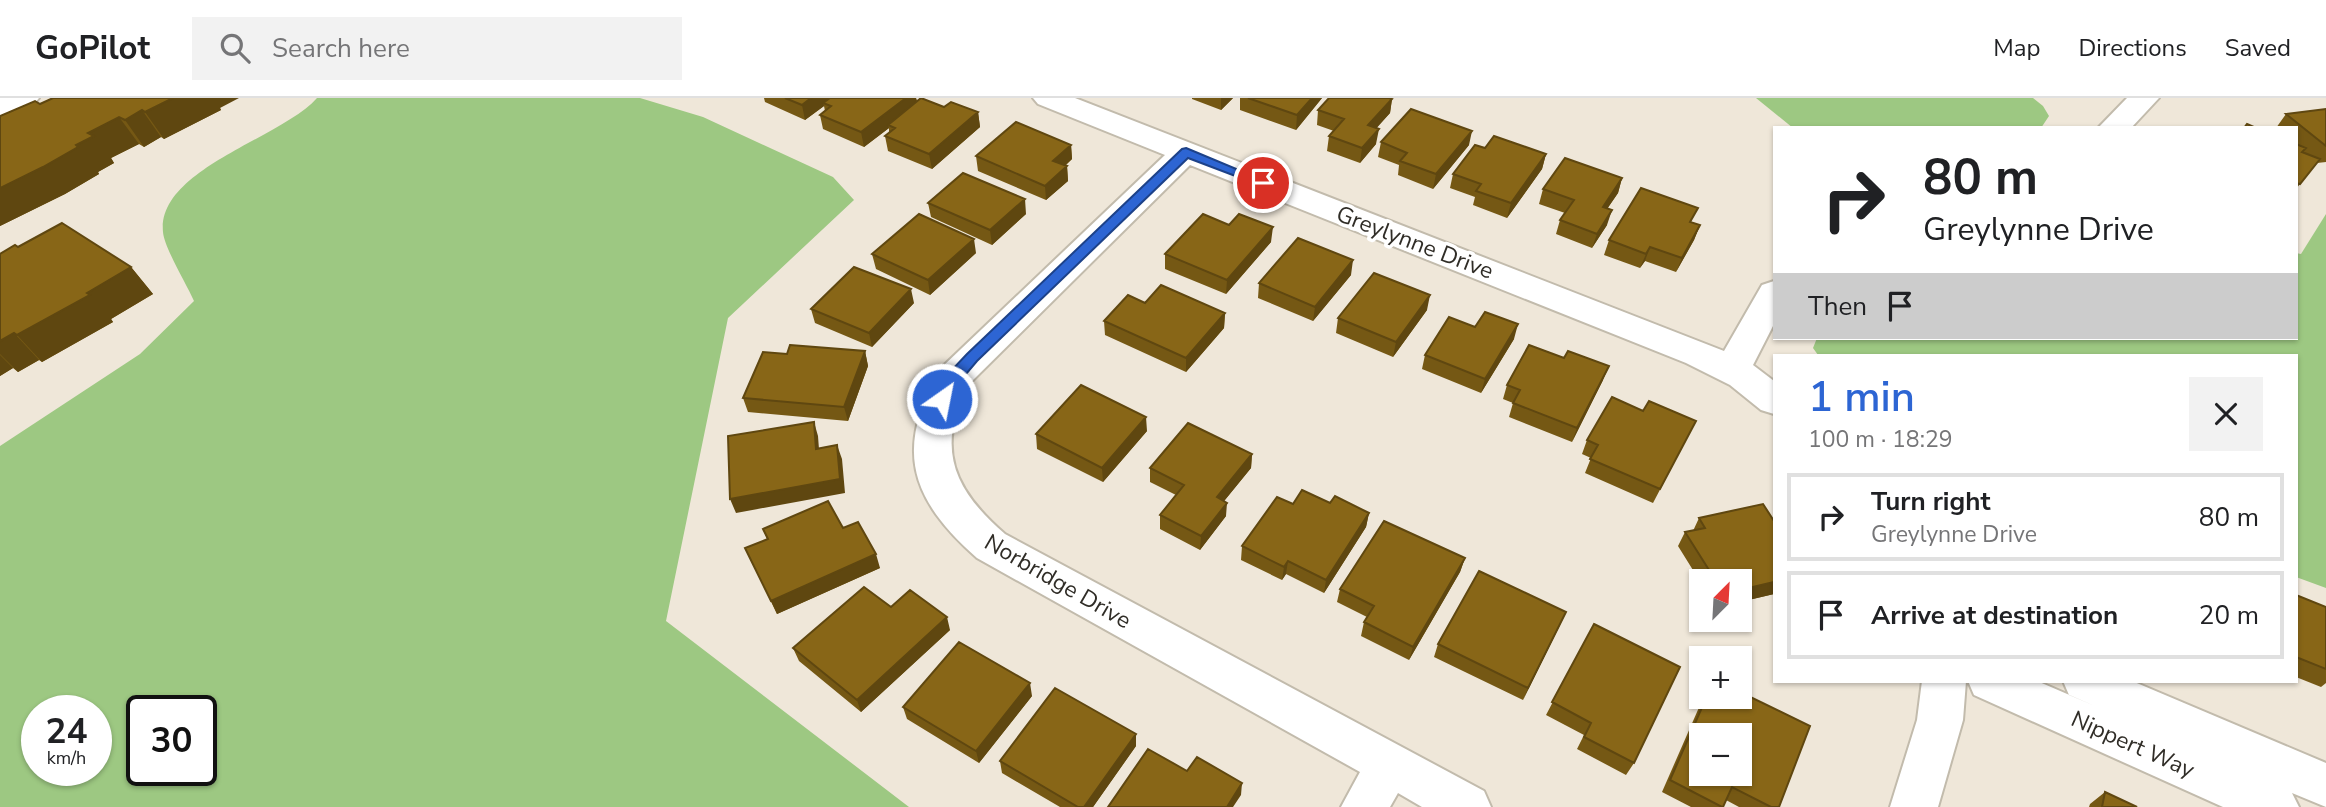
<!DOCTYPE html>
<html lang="en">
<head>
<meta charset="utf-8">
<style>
  :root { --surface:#fff; --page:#f2f2f2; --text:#202124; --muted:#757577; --line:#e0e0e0; --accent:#2d65d3 }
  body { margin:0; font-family:"Nunito Sans",sans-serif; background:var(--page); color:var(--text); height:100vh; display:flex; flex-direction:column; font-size:26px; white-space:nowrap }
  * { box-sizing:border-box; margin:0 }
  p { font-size:23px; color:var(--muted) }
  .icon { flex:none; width:38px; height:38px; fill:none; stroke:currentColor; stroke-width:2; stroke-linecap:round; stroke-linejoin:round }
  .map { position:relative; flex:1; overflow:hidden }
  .side { position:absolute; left:1773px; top:256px; width:525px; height:329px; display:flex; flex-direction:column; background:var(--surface); border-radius:0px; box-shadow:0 2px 5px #0004 }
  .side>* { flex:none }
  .top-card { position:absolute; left:1773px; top:28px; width:525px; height:214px; border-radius:0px; box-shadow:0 2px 5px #0004; background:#fff; color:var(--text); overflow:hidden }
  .needle { width:46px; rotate:24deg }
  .tools { position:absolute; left:1689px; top:471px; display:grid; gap:14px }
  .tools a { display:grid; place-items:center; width:63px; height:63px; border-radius:0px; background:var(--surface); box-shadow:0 2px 5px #0004; font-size:35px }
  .speed { position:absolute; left:21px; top:597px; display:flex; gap:14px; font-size:35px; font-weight:700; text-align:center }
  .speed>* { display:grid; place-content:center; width:91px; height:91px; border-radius:50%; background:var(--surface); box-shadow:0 2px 5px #0004; line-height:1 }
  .speed small { font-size:18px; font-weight:400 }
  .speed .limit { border:4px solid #111; border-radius:10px; background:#fff; color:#111 }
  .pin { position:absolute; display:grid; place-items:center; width:60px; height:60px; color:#fff; margin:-30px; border:4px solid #fff; border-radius:50%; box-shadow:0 2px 7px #0007 }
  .me { position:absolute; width:77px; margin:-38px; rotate:33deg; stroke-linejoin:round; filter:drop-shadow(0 0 5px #0008) }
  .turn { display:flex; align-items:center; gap:24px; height:147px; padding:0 35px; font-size:32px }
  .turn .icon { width:91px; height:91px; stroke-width:2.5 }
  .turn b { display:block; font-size:49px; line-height:60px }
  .then { display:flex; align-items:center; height:66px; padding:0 35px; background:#0003; gap:14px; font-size:26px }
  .round { display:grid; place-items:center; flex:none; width:74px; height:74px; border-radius:0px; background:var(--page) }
  .head { display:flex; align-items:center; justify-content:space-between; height:119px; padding:0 35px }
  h1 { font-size:42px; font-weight:600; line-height:52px; color:var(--accent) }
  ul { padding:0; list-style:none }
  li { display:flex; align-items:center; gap:21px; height:88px; margin:0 14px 10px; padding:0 21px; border:4px solid var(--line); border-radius:0px }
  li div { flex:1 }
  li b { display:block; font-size:26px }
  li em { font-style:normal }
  header { display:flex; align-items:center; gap:42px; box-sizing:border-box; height:98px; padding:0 35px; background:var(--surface); border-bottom:2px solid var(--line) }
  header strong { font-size:33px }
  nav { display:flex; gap:38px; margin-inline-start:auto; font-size:24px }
  .search { width:490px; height:63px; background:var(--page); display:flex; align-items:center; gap:18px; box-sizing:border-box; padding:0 24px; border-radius:0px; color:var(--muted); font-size:26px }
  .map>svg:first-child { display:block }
</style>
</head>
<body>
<header>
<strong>GoPilot</strong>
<div class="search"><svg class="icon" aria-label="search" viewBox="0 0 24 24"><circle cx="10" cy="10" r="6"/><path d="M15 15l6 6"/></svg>Search here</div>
<nav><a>Map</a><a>Directions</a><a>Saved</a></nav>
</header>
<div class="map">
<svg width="2326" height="709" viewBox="0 0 2326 709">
  <rect width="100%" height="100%" fill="#efe7d9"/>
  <path fill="#9dc882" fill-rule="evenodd" d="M317 0H640L703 19 833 79 854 102 728 220 666 523 909 709H0V348L140 256 194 203C187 187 164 149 163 134 157 71 282 40 317 0ZM37 612H96V672H37ZM142 612H201V672H142Z
    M1756 0H2033L2043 8 2049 18 2041 30H1793Z
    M2326 116V490L2296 479V257H1818L1813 250 1817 240H2296V155L2301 156Z"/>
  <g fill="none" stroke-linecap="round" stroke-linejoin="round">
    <defs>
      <path id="minor" d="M0 0H39L34 6 0 21Z
        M1033 0H1075L1724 253 1762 187 1774 183V226L1753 267 1774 283V316L1761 312 1730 287 1686 265 1190 67 968 287C935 351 954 392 1005 436L1484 693 1491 709H1422L1398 695 1390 709H1341L1360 674 977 460C908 399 895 350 941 270L1165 57 1038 6Z
        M2127 0H2159L2131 30H2098Z
        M1922 583H1966L1963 622 1938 709H1890L1917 622Z
        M1968 583H2037L2095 608 2069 597 2063 583H2132L2326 665V709L2292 695 2299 709H2223L1974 597Z"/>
    </defs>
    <use href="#minor" stroke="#c2bbac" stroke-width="4"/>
    <use href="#minor" fill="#fff" fill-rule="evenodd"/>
  </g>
  <path fill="#755814" d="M764 0H916L917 3 944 9 978 14 980 29 932 71 888 53 885 38 889 35V30L864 49 823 31 820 17 825 13 824 8 805 22 765 4Z
    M1192 0H1233L1221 12 1192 1Z
    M1240 0H1322L1296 32 1240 12Z
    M1392 1 1390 15 1376 30V46L1360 65 1327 53 1329 38 1334 33 1317 27 1318 12Z
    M40 6 220 10 221 12 164 41 161 39 144 49 139 46 111 60 114 65 98 74 99 76 65 96 0 128V18Z
    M2326 11V64L2317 65 2296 91V30H2276L2286 16Z
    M1381 44 1469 47 1433 91 1398 77 1399 67 1378 59Z
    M1071 47 1072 61 1065 68H1067L1068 83 1046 102 978 73 976 58Z
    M1485 50 1546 56 1542 71 1507 120 1473 107 1475 99 1450 90 1453 76Z
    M1622 80 1618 95 1607 111V127L1592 150 1556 136 1560 122 1565 115 1539 106 1543 91Z
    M928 105 1026 116 992 147 931 119Z
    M1692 124 1700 127 1694 142 1676 174 1645 163 1640 170 1604 157 1609 142Z
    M1229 127 1271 144 1226 196 1165 171V156Z
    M18 149 131 169 153 196 111 221 113 224 42 264 39 262 18 274 13 270 0 278V156Z
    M976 155 930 197 876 171 872 156Z
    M1351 177 1313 223 1258 200 1259 185Z
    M914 205 872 249 815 225 811 211Z
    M1145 205 1225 215 1224 230 1186 274 1105 237 1104 223Z
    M1427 212 1393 259 1336 235 1338 220Z
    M1475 229 1514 241 1481 295 1422 271 1425 257Z
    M865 253 868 268 848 323 748 314 743 300 787 256Z
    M1603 282 1572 344 1509 319 1513 305 1503 301 1507 287Z
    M1643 313 1696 323 1653 405 1585 375 1591 360 1582 356 1587 342Z
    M1147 333 1103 384 1037 351 1036 336Z
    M1252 356 1251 370 1224 403 1226 418 1200 452 1160 431V417L1176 397 1150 384V370Z
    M1330 405 1369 415 1366 429 1324 495 1286 476 1282 482 1241 462 1242 448 1293 406Z
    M1699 420 1774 496 1740 504V483H1701V485L1678 448 1685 434 1693 433Z
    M843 430 880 470 777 516 745 450 767 441 763 431Z
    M1465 460 1460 474 1409 562 1361 538 1364 524 1367 519 1337 504 1340 491Z
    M2296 497 2326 571V585L2321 589 2296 579Z
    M891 509 950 532 861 614 799 563 793 550Z
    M1566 514 1523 602 1434 559 1438 546Z
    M1594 526 1634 665 1626 677 1577 651 1584 637 1546 617Z
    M1032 598 979 665 907 621 903 609Z
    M1704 598H1740L1779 709H1739L1726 702 1723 709H1691L1662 694Z
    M1136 648 1093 709H1060L1002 675 1000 663Z
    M2105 694 2137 709H2089L2090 706Z"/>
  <path fill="#5f4710" d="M173 0H239L220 10 221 12 164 41 145 14Z
    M811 0H834L823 5 824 8 805 22 802 7Z
    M906 0H916L918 8 888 27 889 30 864 49 861 34Z
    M1221 0H1233L1221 12Z
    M1312 0H1322L1296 32 1297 17Z
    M1392 1 1390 15 1366 42 1368 27Z
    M142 12 161 39 144 49 125 22Z
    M978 14 980 29 932 71 929 56Z
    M119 19 139 46 111 60 114 65 98 74 99 76 65 96 0 128V90L76 47 88 35Z
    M1379 31 1376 46 1360 65 1362 50Z
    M1472 33 1469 47 1433 91 1436 76Z
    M1071 47 1072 61 1054 77 1053 63Z
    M1546 56 1542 71 1507 120 1511 105Z
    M1067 68 1068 83 1046 102 1045 88Z
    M1622 80 1618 95 1598 124 1603 109Z
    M1025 101 1026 116 992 147 990 132Z
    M1612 112 1607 127 1592 150 1597 136Z
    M1700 127 1694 142 1676 174 1682 160Z
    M1273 129 1271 144 1226 196 1227 182Z
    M974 141 976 155 930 197 928 182Z
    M1650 149 1645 163 1640 170 1646 156Z
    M1353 162 1351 177 1313 223 1315 209Z
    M131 169 153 196 111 221 113 224 42 264 17 237Z
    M911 191 914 205 872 249 869 235Z
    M1430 197 1427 212 1393 259 1396 244Z
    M1225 215 1224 230 1186 274V260Z
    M1518 226 1514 241 1481 295 1485 281Z
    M14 235 39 262 18 274 0 256V243Z
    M865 253 868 268 848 323 844 309Z
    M0 257 13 270 0 278Z
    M1609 268 1603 282 1572 344 1577 330Z
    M1146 319 1147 333 1103 384 1102 370Z
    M814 324 818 338 820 365 816 351Z
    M837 347 842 361 845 395 736 415 730 401Z
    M1252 356 1251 370 1216 413 1217 399Z
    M1227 405 1226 418 1200 452 1201 438Z
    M1369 415 1366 429 1324 495 1326 482Z
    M876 456 880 470 777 516 771 503Z
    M1465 460 1460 474 1409 562 1413 549Z
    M1288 463 1286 476 1282 482 1284 469Z
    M1774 484V496L1740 504V492Z
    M1566 514 1560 527 1523 602 1528 590Z
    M947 519 950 532 861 614 857 602Z
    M1030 585 1032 598 979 665 976 653Z
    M1136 636V648L1093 709H1084Z
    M1242 685 1241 697 1233 709H1227Z"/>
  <path fill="#886617" stroke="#5f4710" stroke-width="2" fill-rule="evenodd" d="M53 0H173L145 14 142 12 125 22 119 19 88 35 94 38 76 47 78 49 43 69 0 90V18L35 3 40 6Z
    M785 0H811L802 7Z
    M830 0H906L861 34 820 17 831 8 823 5Z
    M921 0 944 9 951 4 978 14 929 56 885 38 895 30 888 27Z
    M1248 0H1312L1297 17Z
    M1329 0H1389L1392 1 1368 27 1379 31 1362 50 1329 38 1344 21 1318 12Z
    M1411 11 1472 33 1436 76 1400 63 1407 55 1381 44Z
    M2326 11V48L2286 16Z
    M1016 24 1071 47 1053 63 1067 68 1045 88 976 58Z
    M2247 26 2256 30H2244Z
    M1494 38 1546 56 1511 105 1476 93 1481 86 1453 76 1475 47 1485 50Z
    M2296 46 2306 50 2302 54 2320 61 2300 86 2296 85Z
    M1565 60 1622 80 1603 109 1612 112 1597 136 1560 122 1574 102 1543 91Z
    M963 75 1025 101 990 132 928 105Z
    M1641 90 1698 110 1690 124 1700 127 1682 160 1650 149 1646 156 1609 142Z
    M919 116 974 141 928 182 872 156Z
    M1203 116 1229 127 1239 116 1273 129 1227 182 1165 156Z
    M62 125 131 169 87 195 90 197 17 237 14 235 0 243V156L15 147 18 149Z
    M1298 140 1353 162 1315 209 1259 185Z
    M854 169 911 191 869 235 811 211Z
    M1374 175 1430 197 1396 244 1338 220Z
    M1161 187 1225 215 1186 260 1104 223 1128 197 1145 205Z
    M1485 214 1518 226 1485 281 1425 257 1449 219 1475 229Z
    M790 247 865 253 844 309 743 300 763 254 787 256Z
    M1529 247 1564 260 1568 253 1609 268 1577 330 1513 305 1520 292 1507 287Z
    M1081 287 1146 319 1102 370 1036 336Z
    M1612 299 1643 313 1649 303 1696 323 1660 391 1590 361 1598 347 1587 342Z
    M814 324 816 351 837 347 840 381 730 401 728 338Z
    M1188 325 1252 356 1217 399 1227 405 1201 438 1160 417 1184 387 1150 370Z
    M1302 392 1330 405 1335 398 1369 415 1326 482 1288 463 1284 469 1242 448 1277 399 1293 406Z
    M828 403 843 430 858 424 876 456 771 503 745 450 768 441 763 431Z
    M1763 406 1774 423V484L1740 492V483H1716L1685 434 1705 430 1699 420Z
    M1384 423 1465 460 1413 549 1364 524 1374 508 1340 491Z
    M1479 473 1566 514 1528 590 1438 546Z
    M864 489 891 509 910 492 947 519 857 602 793 550Z
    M2296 497 2326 509V571L2296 559Z
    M1594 526 1680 569 1634 665 1584 639 1591 625 1552 604Z
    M959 544 1030 585 976 653 903 609Z
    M1055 590 1136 636 1084 709H1078L1000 663Z
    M1740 594 1810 628 1779 709H1771L1732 689 1723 709H1722L1670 682 1707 598H1740ZM1701 637H1740V676H1701Z
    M1148 651 1187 673 1197 659 1242 685 1227 709H1108Z
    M2105 694 2137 709H2102Z"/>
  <path fill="#2d65d3" stroke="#1d4289" stroke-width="2" d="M1186 50 1270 85 1268 87H1259L1188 60 977 263 960 283 947 305H936L934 301 949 275 967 256 1182 51Z"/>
  <g text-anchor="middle" stroke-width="7" stroke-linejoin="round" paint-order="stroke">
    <g font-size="23" fill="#302d27" stroke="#fff">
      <text transform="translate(1415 144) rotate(21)" y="8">Greylynne Drive</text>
      <text transform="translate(1058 483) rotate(30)" y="8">Norbridge Drive</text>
      <text transform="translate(2133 646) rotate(24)" y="8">Nippert Way</text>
    </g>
  </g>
</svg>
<div class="tools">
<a><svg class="needle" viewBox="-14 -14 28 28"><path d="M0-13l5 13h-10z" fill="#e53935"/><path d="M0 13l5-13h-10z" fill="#757577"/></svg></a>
<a>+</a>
<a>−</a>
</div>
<div class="speed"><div>24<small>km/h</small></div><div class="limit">30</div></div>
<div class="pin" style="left:1263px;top:85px;background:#d93025"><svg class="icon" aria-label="arrive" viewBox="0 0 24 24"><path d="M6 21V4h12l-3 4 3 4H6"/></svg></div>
<svg class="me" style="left:942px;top:301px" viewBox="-20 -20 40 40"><circle r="17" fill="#2d65d3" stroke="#fff" stroke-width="3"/><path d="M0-11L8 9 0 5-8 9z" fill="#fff"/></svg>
<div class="top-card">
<div class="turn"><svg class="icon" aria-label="right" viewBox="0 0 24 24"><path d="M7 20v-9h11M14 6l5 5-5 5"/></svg><div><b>80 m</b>Greylynne Drive</div></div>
<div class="then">Then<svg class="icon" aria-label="arrive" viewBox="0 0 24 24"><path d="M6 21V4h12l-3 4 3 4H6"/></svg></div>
</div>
<section class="side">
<div class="head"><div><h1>1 min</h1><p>100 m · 18:29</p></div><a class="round"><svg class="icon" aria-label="close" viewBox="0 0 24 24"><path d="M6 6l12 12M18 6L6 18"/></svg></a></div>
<ul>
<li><svg class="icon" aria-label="right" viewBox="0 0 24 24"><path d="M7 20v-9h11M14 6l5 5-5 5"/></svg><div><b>Turn right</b><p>Greylynne Drive</p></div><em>80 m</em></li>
<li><svg class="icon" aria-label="arrive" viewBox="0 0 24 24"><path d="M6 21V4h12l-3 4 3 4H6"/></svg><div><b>Arrive at destination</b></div><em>20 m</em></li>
</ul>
</section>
</div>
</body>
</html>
